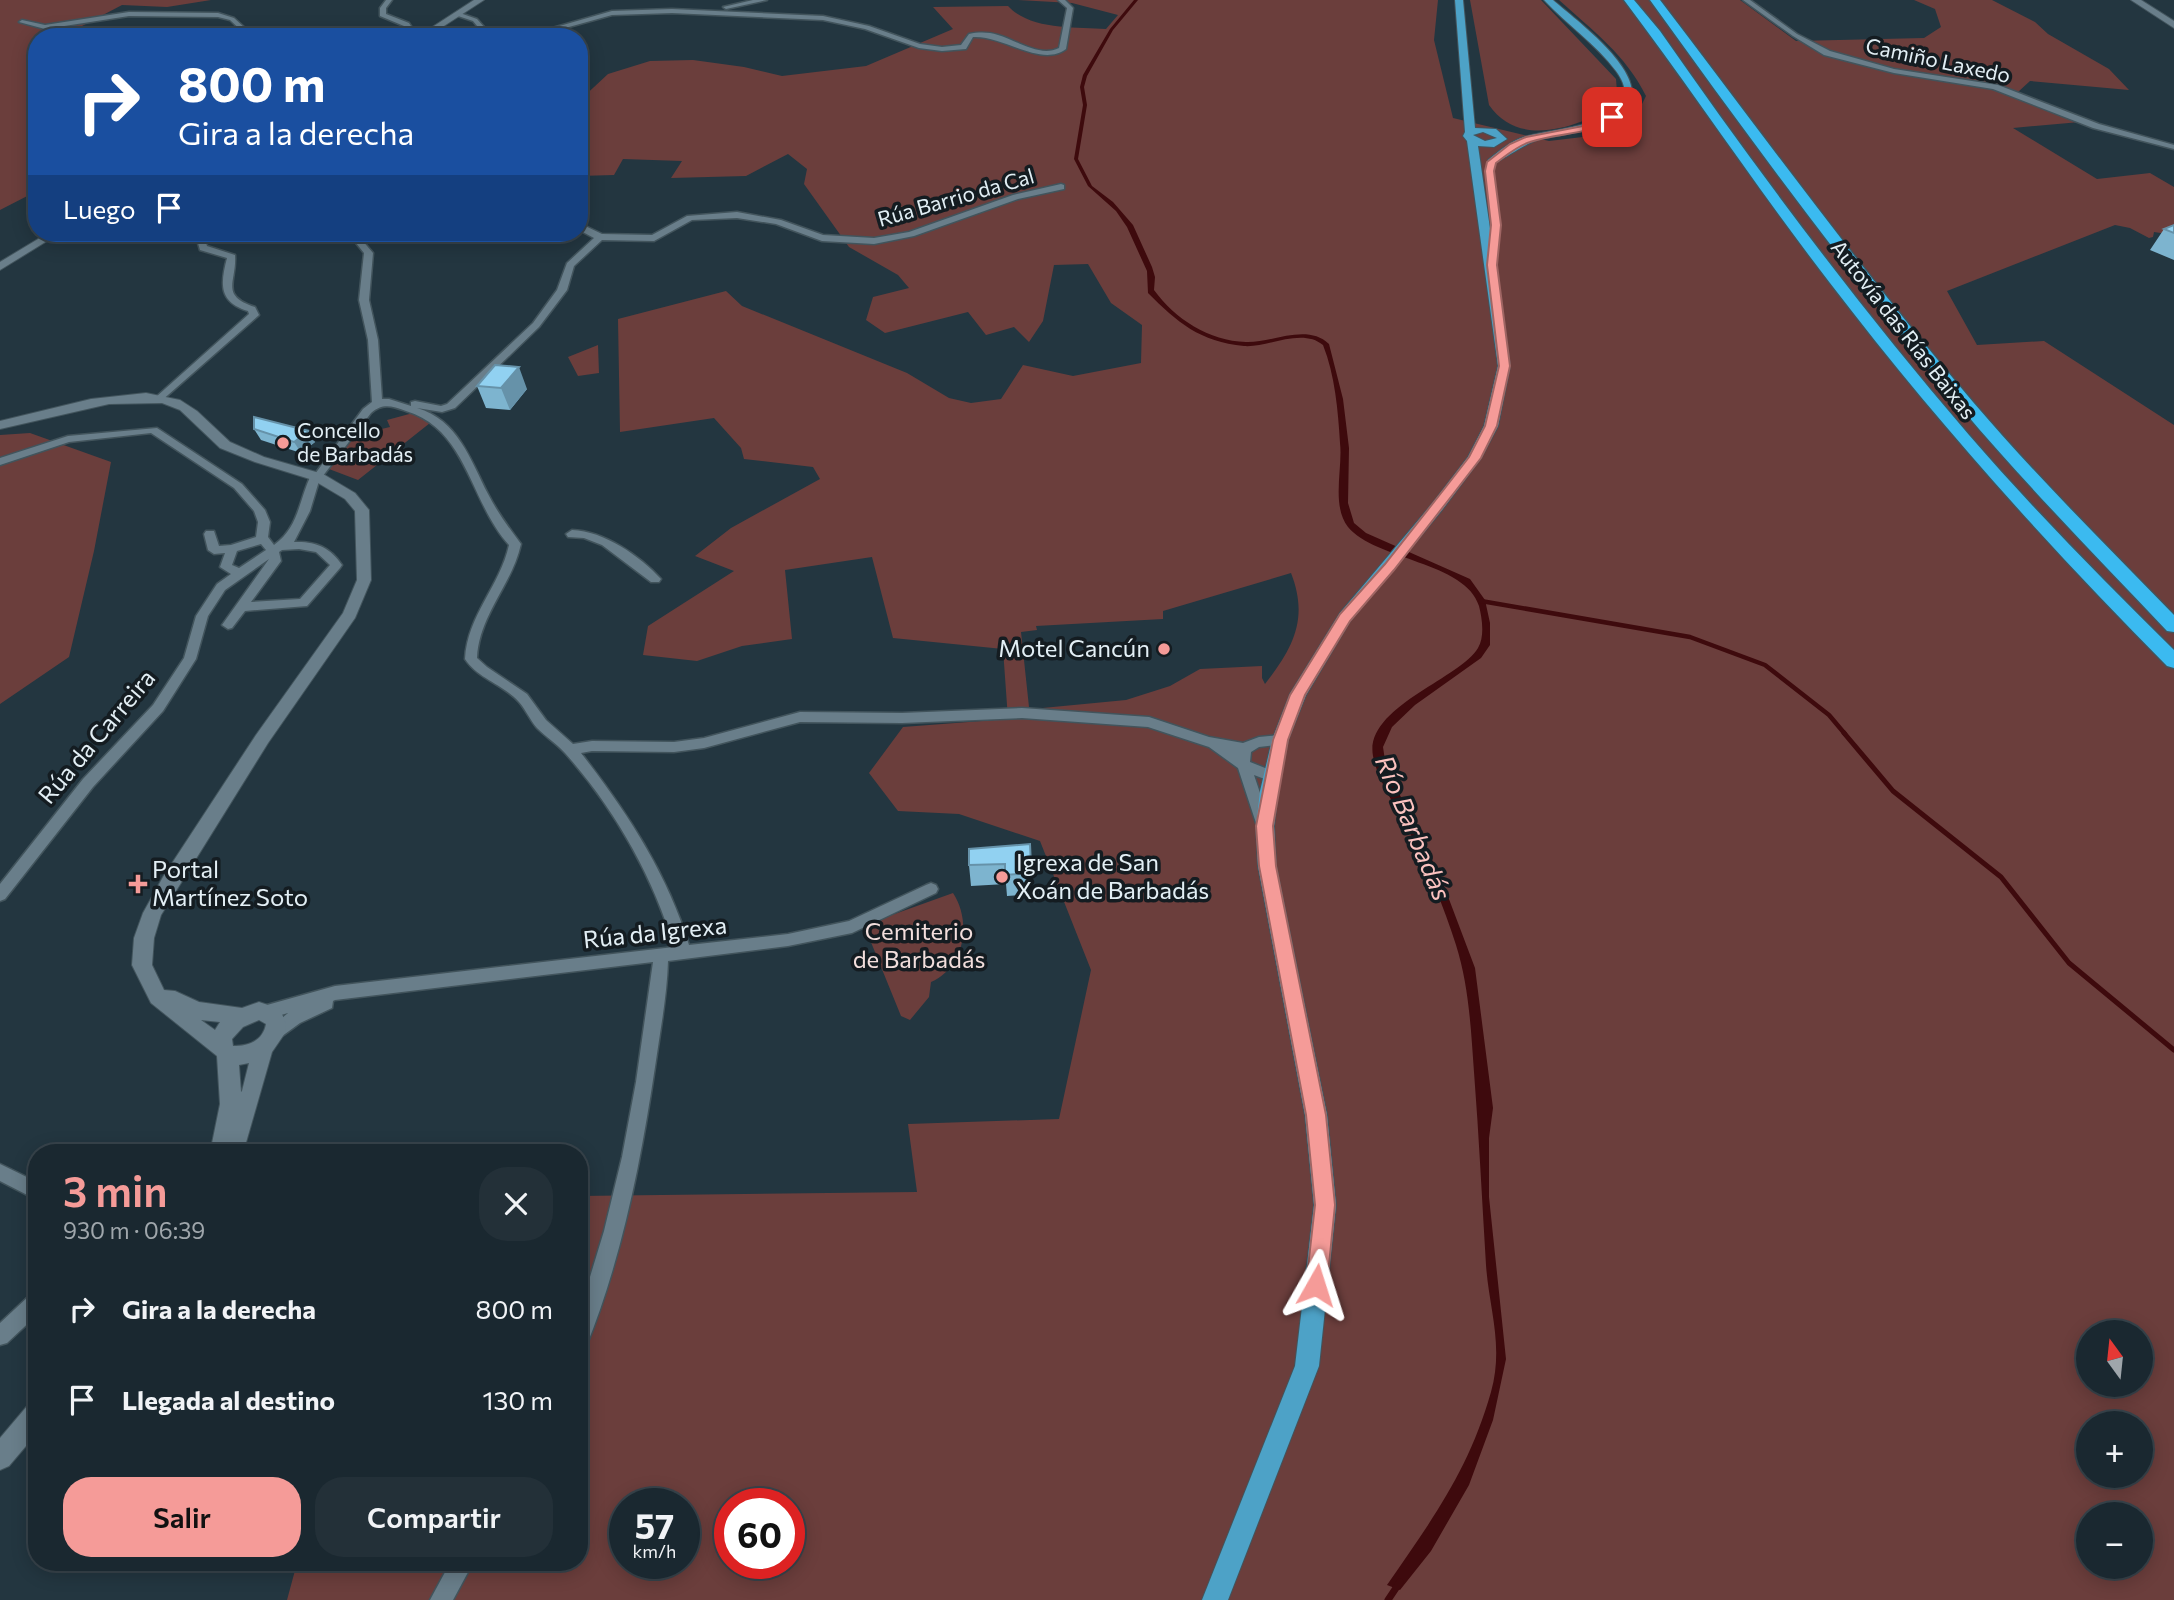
<!DOCTYPE html>
<html lang="es">
<head>
<meta charset="utf-8">
<style>
  :root { --surface:#1a2830; --page:#233038; --text:#f1f3f6; --muted:#9fa6ab; --line:#38444c; --accent:#f59b98 }
  body { margin:0; font-family:Commissioner,sans-serif; background:var(--page); color:var(--text); height:100vh; display:flex; flex-direction:column; font-size:26px; white-space:nowrap }
  * { box-sizing:border-box; margin:0 }
  p { font-size:23px; color:var(--muted) }
  .icon { flex:none; width:38px; height:38px; fill:none; stroke:currentColor; stroke-width:2; stroke-linecap:round; stroke-linejoin:round }
  .map { position:relative; flex:1; overflow:hidden }
  .sheet { position:absolute; left:28px; top:1144px; width:560px; height:427px; display:flex; flex-direction:column; background:var(--surface); border-radius:28px; box-shadow:0 4px 18px #0003,0 0 0 2px var(--line) }
  .sheet>* { flex:none }
  .top-card { position:absolute; left:28px; top:28px; width:560px; height:214px; border-radius:28px; box-shadow:0 4px 18px #0003,0 0 0 2px var(--line); background:#1a4fa0; color:#fff; overflow:hidden }
  .needle { width:46px; rotate:345deg }
  .buttons { position:absolute; left:2076px; top:1320px; display:grid; gap:14px }
  .buttons a { display:grid; place-items:center; width:77px; height:77px; border-radius:50%; background:var(--surface); box-shadow:0 4px 18px #0003,0 0 0 2px var(--line); font-size:35px }
  .speed { position:absolute; left:609px; top:1488px; display:flex; gap:14px; font-size:35px; font-weight:700; text-align:center }
  .speed>* { display:grid; place-content:center; width:91px; height:91px; border-radius:50%; background:var(--surface); box-shadow:0 4px 18px #0003,0 0 0 2px var(--line); line-height:1 }
  .speed small { font-size:18px; font-weight:400 }
  .speed .limit { border:10px solid #d22; background:#fff; color:#111 }
  .pin { position:absolute; display:grid; place-items:center; width:60px; height:60px; color:#fff; margin:-30px; border-radius:14px; box-shadow:0 4px 10px #0006 }
  .me { position:absolute; width:77px; margin:-38px; rotate:6deg; stroke-linejoin:round; filter:drop-shadow(0 0 5px #0008) }
  .turn { display:flex; align-items:center; gap:24px; height:147px; padding:0 35px; font-size:32px }
  .turn .icon { width:91px; height:91px; stroke-width:2.5 }
  .turn b { display:block; font-size:49px; line-height:60px }
  .then { display:flex; align-items:center; height:66px; padding:0 35px; background:#0003; gap:14px; font-size:26px }
  .round { display:grid; place-items:center; flex:none; width:74px; height:74px; border-radius:28px; background:var(--page) }
  .overview { display:flex; align-items:center; justify-content:space-between; height:119px; padding:0 35px }
  h1 { font-size:42px; font-weight:600; line-height:52px; color:var(--accent) }
  .primary-button { display:flex; gap:14px; margin-top:auto; padding:14px 35px }
  .primary-button a { flex:1; height:80px; border-radius:28px; background:var(--accent); color:#111; font-size:28px; font-weight:600; line-height:80px; text-align:center }
  .primary-button a+a { background:var(--page); color:var(--text) }
  ul { padding:0; list-style:none }
  li { display:flex; align-items:center; gap:21px; height:91px; padding:0 35px }
  li div { flex:1 }
  li b { display:block; font-size:26px }
  li em { font-style:normal }
  .map>svg:first-child { display:block }
</style>
</head>
<body>
<div class="map">
<svg width="2174" height="1600" viewBox="0 0 2174 1600">
  <rect width="100%" height="100%" fill="#233640"/>
  <path fill="#6b3e3c" fill-rule="evenodd" d="M0 0H211L167 7 122 5 61 37H37V57L29 64 37 67V191L0 210Z
    M1018 0H1438L1434 40 1453 118 1549 141 1591 136 1619 124 1638 112 1646 96C1626 55 1592 30 1559 0H1740L1796 41 1924 38 1941 27 1935 9 1914 0H1992L2035 22 2048 34 2109 69 2129 90 2030 81 2018 92 2080 122 2013 128 2097 179 2150 173 2174 187V235L2154 232 2153 237 2149 238 2130 228 2115 225 1947 291 1977 345 2044 341 2174 425V1600H287L297 1563H579V1196L917 1192 908 1124 1059 1119 1091 970 1040 841 959 814 898 811 869 773 903 727 1008 719 1003 649 893 638 872 557 785 570 792 639 742 646 697 661 643 655 648 626 734 571 695 556 731 528 820 479 813 467 744 459 741 448 714 418 620 432 618 319 726 291 742 306 907 373 949 398 971 403 1001 399 1023 365 1073 376 1141 363 1142 325 1111 303 1088 264 1054 265 1043 321 1029 342 1014 327 986 335 968 312 885 333 866 320 873 297 909 288 898 275 849 247 804 184 807 169 788 154 746 176 671 178 682 161 623 159 614 175 579 176V101L608 74 650 61 693 60 744 67 782 76 866 66 953 29 933 7 1008 6C1030 30 1075 27 1106 29L1118 15 1072 3ZM1291 573C1309 619 1293 648 1265 684L1262 678V666L1200 669 1170 686 1126 700 1032 709 1029 707 1021 632 1037 630 1036 626 1163 619V611ZM2088 1332H2140V1384H2088ZM2088 1423H2140V1475H2088ZM625 1503H684V1563H625ZM730 1503H789V1563H730ZM2088 1514H2140V1566H2088Z
    M1470 0H1541L1616 79 1618 104C1580 126 1520 150 1489 105Z
    M598 345 599 373 578 376 568 357Z
    M413 413 430 423 358 480 329 469 356 435 390 427 387 420Z
    M30 433 111 462 94 551 69 657 0 704V435Z
    M953 893C972 922 965 967 931 982L929 997 910 1020 901 1016 864 925Z"/>
  <path fill="#3e0a0d" d="M1134 0H1138L1113 30 1087 76 1084 87 1087 105 1078 159 1092 186 1113 202 1133 225 1152 267 1155 277 1154 290C1175 319 1209 341 1246 342 1272 343 1307 323 1329 344L1343 399 1349 448 1348 503 1354 523 1366 533 1470 579 1485 600 1490 623V645L1481 658 1415 705 1392 727 1383 747 1386 767 1441 878 1475 968 1493 1108 1489 1138V1197L1506 1359 1493 1420 1469 1485 1431 1551 1400 1590 1387 1585C1432 1520 1469 1470 1491 1392 1504 1345 1489 1309 1486 1265 1482 1201 1479 1136 1474 1072 1471 1030 1469 986 1456 945 1444 907 1428 869 1410 833 1398 809 1378 783 1373 756 1364 707 1460 679 1478 648 1485 636 1482 618 1479 606 1466 562 1375 560 1348 527 1331 505 1343 468 1340 443 1338 411 1335 375 1323 345 1302 327 1267 348 1244 346 1200 342 1177 322 1148 293L1147 271 1127 227 1116 211 1088 186 1074 159 1083 105 1080 87 1083 75 1110 29Z"/>
  <g fill="none" stroke-linecap="round" stroke-linejoin="round">
    <path stroke="#3e0a0d" stroke-width="4.5" d="M1481 601 1690 637 1765 665 1829 715 1845 734"/>
    <path stroke="#3e0a0d" stroke-width="5" d="M1844 733 1893 791 2001 877 2069 963 2174 1050"/>
    <path stroke="#3e0a0d" stroke-width="7" d="M1388 1600 1400 1582"/>
    <defs>
      <path id="street" d="M386 0H392L386 8V14L409 23 418 37H411L404 26 380 16V8Z
        M753 0H767L726 9 723 7Z
        M1058 0H1065L1073 8 1066 49C1041 68 1003 35 973 37L966 49 942 51 919 48 865 29 823 20 672 13 612 15 533 37H521L612 11 672 9 823 16 869 26 920 44 942 47 961 45 969 34C979 32 988 32 998 35 1016 40 1040 58 1059 48L1067 8Z
        M1743 0H1750L1797 34 1830 51 1894 69 1998 85 2099 124 2174 145V149L2093 128 1993 89 1894 73 1824 55 1793 36Z
        M129 12 218 13 234 18 255 37H248L230 20 218 17 129 16 45 29 19 22 22 20 45 25Z
        M457 12 477 19 493 37H486L473 21 455 15Z
        M1061 184 1064 185V189L1018 199 914 236 874 244 822 241 776 224 737 218 692 220 654 241 602 240 574 266 567 290 539 327 455 408 442 412 417 408C458 420 470 459 488 494 497 512 509 528 521 544 512 585 479 615 477 658L487 667 527 694 546 720 573 744 592 741 674 742 704 738 800 712 902 713 1022 708 1149 717 1209 737 1243 743 1259 737 1280 735 1287 740 1285 744 1259 747 1251 752 1250 762 1278 773 1280 777 1273 782 1254 775 1270 823 1268 827H1258L1256 823 1238 768 1209 747 1148 727 1022 718 902 723 800 722 704 748 674 752 592 751 581 753C627 812 667 873 689 945L788 934 849 921 926 885 931 883 936 885 938 889 936 893 852 933 788 946 668 961C667 996 660 1032 655 1067 641 1161 622 1258 586 1347L579 1349V1313L604 1231 622 1157 636 1082 653 962 335 1000 333 1001 332 1008 300 1023 274 1042 268 1040 266 1035 268 1030 288 1013 267 1019 261 1017 259 1012 261 1007 267 1005 335 986 674 947C653 876 614 808 565 753 557 744 546 737 537 728 530 720 526 710 519 702 503 684 478 679 465 659 467 616 500 586 509 545 469 501 468 430 406 411 391 406 383 403 371 413L319 481 310 511 294 542C315 541 330 547 342 565L340 568 307 606 245 611 232 628 228 629 222 625 269 559 225 590 208 616 196 659 163 711 93 787 5 899 0 901V884L83 779 153 705 184 658 196 616 217 584 231 574 220 567 225 553 214 554 208 550 204 534 206 531H214L219 546 231 545 256 537 258 522 254 511 234 488 151 433 69 442 0 465V458L68 436 157 428 242 484 265 510 270 522 268 537 274 545C299 527 299 500 311 475L315 474 363 409 372 402 368 340 359 300 364 253 348 233H356L373 253 369 300 378 340 382 399H389L411 406V402L415 401 441 406 447 404 533 323 557 290 567 263 594 238 579 230V223L602 234 652 235 687 216 737 212 781 220 823 235 874 238 909 232 1013 195ZM261 544 266 550 239 568 232 565 237 551ZM299 549 316 552 330 565 300 599 251 602 281 561 279 552 282 550Z
        M195 233H203L207 246 235 255C237 282 219 295 255 307L259 315 160 402 156 401V397L249 314 248 311C219 302 220 285 227 258L200 250Z
        M572 530C604 531 640 556 661 579L659 582H651L602 545 584 538 568 537 566 534Z
        M0 1164 37 1182V1200L0 1181Z
        M37 1293V1315L7 1343 0 1345V1323L30 1295Z
        M450 1563H473L453 1600H430Z"/>
      <path id="secondary" d="M474 0H484L427 37H417Z
        M2131 0H2141L2174 21V28Z
        M48 233H60L0 270V262Z
        M146 393 180 400 197 411 230 442 264 457 323 474 355 493 369 510 371 580 355 618 268 743 161 915 154 938 152 965 164 990 175 991 199 1002 242 1008 259 1002 280 1009 286 1024 285 1033 272 1052 243 1153H210L220 1104 217 1056 151 1003 132 965 134 938 143 913 163 877 256 735 343 613 357 580 355 511 345 499 313 480 255 462 220 448 180 410 162 403 109 404 0 429V421L91 399ZM201 1020 220 1022 215 1030ZM259 1020 266 1024C263 1041 248 1046 233 1046L232 1039 243 1027ZM249 1063 242 1091 241 1092 239 1065Z
        M37 1402V1433L9 1466 0 1470V1438L28 1405Z"/>
      <path id="primary" d="M1455 0H1463L1475 128 1496 129 1507 139 1494 147 1478 146 1510 366 1498 426 1481 458 1442 510 1350 621 1306 695 1288 740 1278 791 1274 826 1276 866 1327 1115 1336 1205 1319 1366 1228 1600H1202L1295 1366 1314 1205 1305 1115 1258 866 1256 826 1260 791 1272 740 1290 694 1340 613 1432 504 1468 457 1484 426 1498 366 1467 141 1463 136 1465 132ZM1483 132 1497 138 1485 141 1473 135Z
        M1544 0H1553C1579 23 1672 89 1613 120 1591 132 1564 134 1540 139 1524 143 1498 165 1488 164V160C1499 151 1511 141 1524 137 1552 128 1655 124 1616 71 1596 44 1567 25 1544 0Z"/>
      <path id="highway" d="M1624 0H1634L1660 31C1757 170 1858 306 1969 435 2034 510 2103 580 2174 650V668L2167 666C2047 545 1934 419 1830 283 1759 191 1694 93 1624 0Z
        M1650 0H1660C1763 135 1863 273 1973 402 2037 477 2106 545 2174 615V632L2167 631C2098 558 2027 486 1962 409 1852 278 1750 139 1650 0Z"/>
    </defs>
    <use href="#street" stroke="#42545c" stroke-width="3"/>
    <use href="#secondary" stroke="#42545c" stroke-width="2"/>
    <use href="#primary" stroke="#42545c" stroke-width="2"/>
    <use href="#highway" stroke="#42545c" stroke-width="3"/>
    <use href="#street" fill="#697e8a" fill-rule="evenodd"/>
    <use href="#secondary" fill="#697e8a" fill-rule="evenodd"/>
    <use href="#primary" fill="#4da2c7" fill-rule="evenodd"/>
    <use href="#highway" fill="#3bbaf0" fill-rule="evenodd"/>
  </g>
  <path fill="#7db4cf" d="M2174 225V260L2150 250 2164 229Z
    M477 386 527 389 510 410 486 408Z
    M254 429 315 442 301 453 261 440Z
    M1030 844 1032 885 1020 886V895L1007 896 1006 884 971 886 969 865Z"/>
  <path fill="#6692a9" d="M519 367 527 389 510 410 501 388Z
    M309 431 315 442 301 453 294 442Z"/>
  <path fill="#91d1f1" stroke="#6692a9" stroke-width="2" d="M2174 225V233L2164 229Z
    M495 365 519 367 501 388 477 386Z
    M254 417 309 431 294 442 254 429Z
    M1030 844 1031 865H1019V874L1005 875V864L969 865V849Z"/>
  <path fill="#f59b98" stroke="#9f6563" stroke-width="2" d="M1609 115 1616 117C1591 136 1558 132 1530 142 1517 146 1507 155 1496 163L1494 171 1501 225 1497 265 1510 366 1497 426 1481 458 1454 493 1394 570 1350 621 1305 695 1288 740 1273 826 1276 866 1326 1115 1335 1205 1327 1285 1324 1293 1316 1296 1309 1293 1306 1285 1315 1205 1306 1115 1259 866 1256 826 1273 740 1290 695 1340 614 1385 564 1445 488 1469 457 1485 426 1499 366 1487 265 1491 225 1485 171 1487 162 1510 144 1526 137 1588 125Z"/>
  <g fill="#f59b98" stroke="#141c21" stroke-width="2.5">
    <circle cx="283" cy="443" r="7"/>
    <circle cx="1164" cy="649" r="7"/>
    <circle cx="1002" cy="877" r="7"/>
    <path d="M134.5 873.5h7v7h7v7h-7v7h-7v-7h-7v-7h7z"/>
  </g>
  <g text-anchor="middle" stroke-width="7" stroke-linejoin="round" paint-order="stroke">
    <g font-size="21" fill="#e3eff5" stroke="#141c21">
      <text transform="translate(1938 61) rotate(12)" y="7">Camiño Laxedo</text>
      <text transform="translate(956 198) rotate(-16)" y="7">Rúa Barrio da Cal</text>
      <text transform="translate(1903 330) rotate(52)" y="7">Autovía das Rías Baixas</text>
    </g>
    <g font-size="21" fill="#e3eff5" stroke="#141c21" text-anchor="start">
      <text x="297" y="438">Concello<tspan x="297" dy="24">de Barbadás</tspan></text>
    </g>
    <g font-size="24" fill="#e3eff5" stroke="#141c21" text-anchor="start">
      <text x="1150" y="657" text-anchor="end">Motel Cancún</text>
      <text x="1016" y="871">Igrexa de San<tspan x="1016" dy="28">Xoán de Barbadás</tspan></text>
      <text x="152" y="878">Portal<tspan x="152" dy="28">Martínez Soto</tspan></text>
    </g>
    <g font-size="24" fill="#e3eff5" stroke="#141c21">
      <text transform="translate(97 737) rotate(-50)" y="8">Rúa da Carreira</text>
      <text transform="translate(655 933) rotate(-6)" y="8">Rúa da Igrexa</text>
    </g>
    <g font-size="24" fill="#f2dedc" stroke="#141c21">
      <text x="919" y="940">Cemiterio<tspan x="919" dy="28">de Barbadás</tspan></text>
    </g>
    <g font-size="26" font-style="italic" fill="#fbc2bf" stroke="#141c21">
      <text transform="translate(1413 828) rotate(67)" y="9">Río Barbadás</text>
    </g>
  </g>
</svg>
<div class="buttons">
<a><svg class="needle" viewBox="-14 -14 28 28"><path d="M0-13l5 13h-10z" fill="#e53935"/><path d="M0 13l5-13h-10z" fill="#9fa6ab"/></svg></a>
<a>+</a>
<a>−</a>
</div>
<div class="speed"><div>57<small>km/h</small></div><div class="limit">60</div></div>
<div class="pin" style="left:1612px;top:117px;background:#d93025"><svg class="icon" aria-label="arrive" viewBox="0 0 24 24"><path d="M6 21V4h12l-3 4 3 4H6"/></svg></div>
<svg class="me" style="left:1316px;top:1285px" viewBox="-20 -20 40 40"><path d="M0-17L14 15 0 8-14 15z" fill="#f59b98" stroke="#fff" stroke-width="4"/></svg>
<div class="top-card">
<div class="turn"><svg class="icon" aria-label="right" viewBox="0 0 24 24"><path d="M7 20v-9h11M14 6l5 5-5 5"/></svg><div><b>800 m</b>Gira a la derecha</div></div>
<div class="then">Luego<svg class="icon" aria-label="arrive" viewBox="0 0 24 24"><path d="M6 21V4h12l-3 4 3 4H6"/></svg></div>
</div>
<section class="sheet">
<div class="overview"><div><h1>3 min</h1><p>930 m · 06:39</p></div><a class="round"><svg class="icon" aria-label="close" viewBox="0 0 24 24"><path d="M6 6l12 12M18 6L6 18"/></svg></a></div>
<ul>
<li><svg class="icon" aria-label="right" viewBox="0 0 24 24"><path d="M7 20v-9h11M14 6l5 5-5 5"/></svg><div><b>Gira a la derecha</b></div><em>800 m</em></li>
<li><svg class="icon" aria-label="arrive" viewBox="0 0 24 24"><path d="M6 21V4h12l-3 4 3 4H6"/></svg><div><b>Llegada al destino</b></div><em>130 m</em></li>
</ul>
<div class="primary-button"><a>Salir</a><a>Compartir</a></div>
</section>
</div>
</body>
</html>
